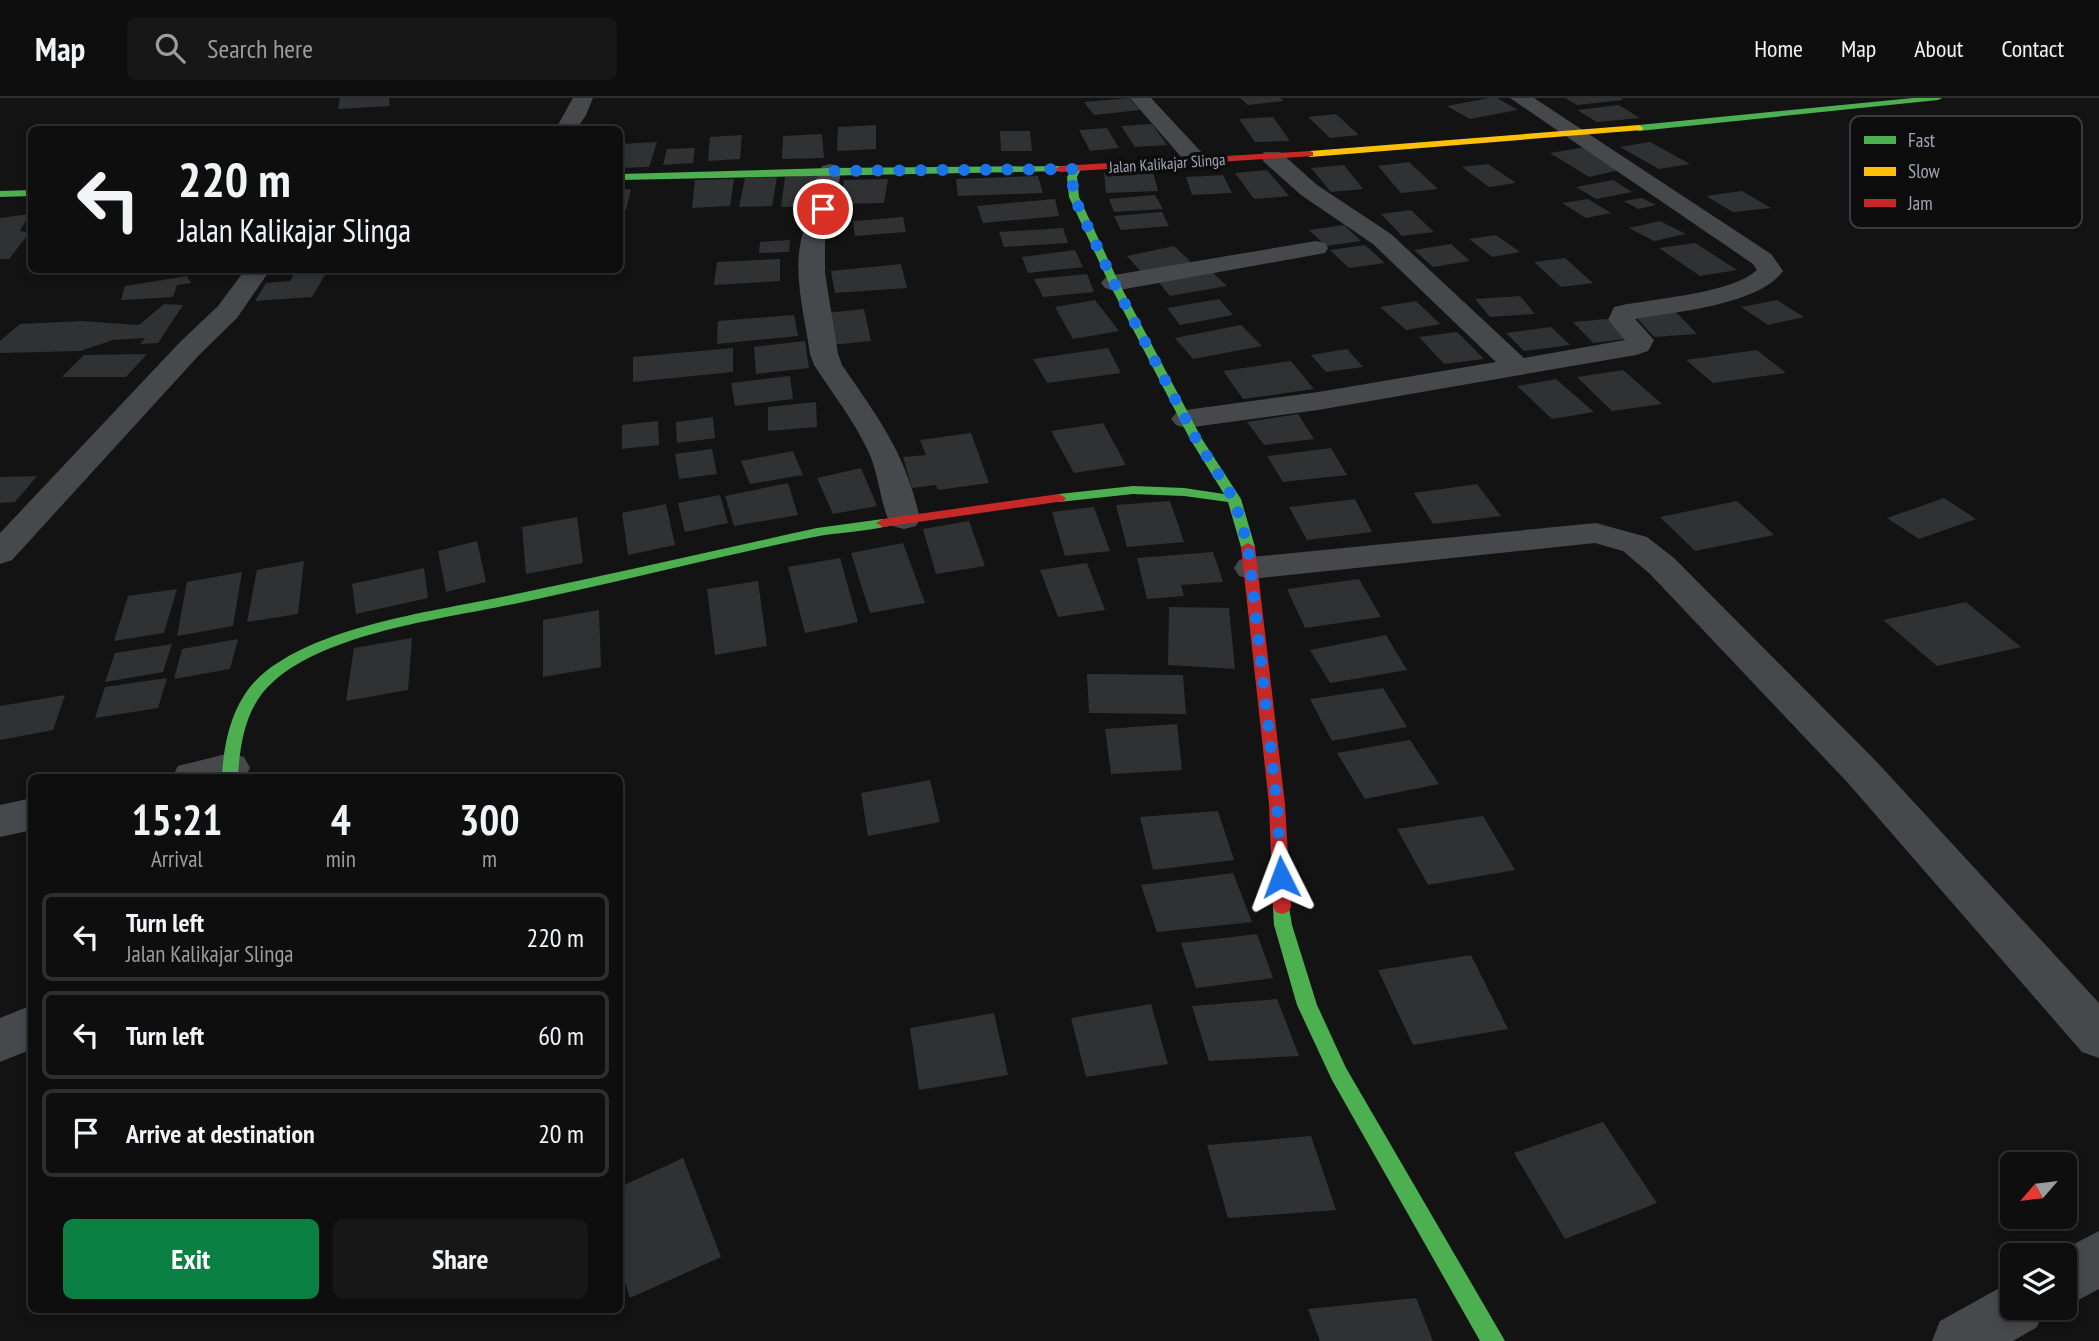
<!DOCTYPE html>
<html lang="en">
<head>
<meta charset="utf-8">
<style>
  :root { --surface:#0e0e0e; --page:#171717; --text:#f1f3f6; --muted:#9b9c9e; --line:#2e2e2e; --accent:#0b8043 }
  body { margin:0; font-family:"PT Sans Narrow",sans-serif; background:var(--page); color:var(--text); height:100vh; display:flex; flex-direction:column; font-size:26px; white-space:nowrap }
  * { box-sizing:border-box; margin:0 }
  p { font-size:23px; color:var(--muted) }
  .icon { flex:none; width:38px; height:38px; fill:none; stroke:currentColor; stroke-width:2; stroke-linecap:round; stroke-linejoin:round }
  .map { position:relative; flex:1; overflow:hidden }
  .panel { position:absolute; left:28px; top:676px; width:595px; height:539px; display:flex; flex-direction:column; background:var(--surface); border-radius:10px; box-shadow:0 4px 10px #0003,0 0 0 2px var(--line) }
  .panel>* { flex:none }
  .guide { position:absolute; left:28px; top:28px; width:595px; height:147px; border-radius:10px; box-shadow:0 4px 10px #0003,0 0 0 2px var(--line); background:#0e0e0e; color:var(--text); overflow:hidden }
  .needle { width:46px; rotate:242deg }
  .fabs { position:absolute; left:2000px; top:1054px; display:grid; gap:14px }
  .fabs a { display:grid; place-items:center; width:77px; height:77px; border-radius:10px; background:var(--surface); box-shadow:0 4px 10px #0003,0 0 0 2px var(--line); font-size:35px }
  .pin { position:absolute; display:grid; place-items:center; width:60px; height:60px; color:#fff; margin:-30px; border:4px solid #fff; border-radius:50%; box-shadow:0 2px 7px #0007 }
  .me { position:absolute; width:77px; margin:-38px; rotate:357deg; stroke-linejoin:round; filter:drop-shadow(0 0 5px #0008) }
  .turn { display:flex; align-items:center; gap:24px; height:147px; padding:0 35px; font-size:32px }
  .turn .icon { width:91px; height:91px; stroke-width:2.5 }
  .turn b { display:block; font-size:49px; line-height:60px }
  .eta { display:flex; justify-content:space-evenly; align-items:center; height:119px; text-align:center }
  .eta b { font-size:42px; font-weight:600; line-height:49px }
  .primary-button { display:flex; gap:14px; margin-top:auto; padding:14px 35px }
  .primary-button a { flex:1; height:80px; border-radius:10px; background:var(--accent); color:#fff; font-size:28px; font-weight:600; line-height:80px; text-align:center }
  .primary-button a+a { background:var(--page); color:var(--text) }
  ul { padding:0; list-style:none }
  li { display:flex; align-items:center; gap:21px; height:88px; margin:0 14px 10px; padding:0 21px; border:4px solid var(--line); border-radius:10px }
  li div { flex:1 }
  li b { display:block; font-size:26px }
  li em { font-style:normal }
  header { display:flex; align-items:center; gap:42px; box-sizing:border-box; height:98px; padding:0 35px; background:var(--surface); border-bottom:2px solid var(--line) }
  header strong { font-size:33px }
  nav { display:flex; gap:38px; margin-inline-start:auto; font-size:24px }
  .search { width:490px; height:63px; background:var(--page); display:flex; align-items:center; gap:18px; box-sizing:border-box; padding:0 24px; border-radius:10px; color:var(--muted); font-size:26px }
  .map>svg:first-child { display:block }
</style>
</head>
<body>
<header>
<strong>Map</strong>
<div class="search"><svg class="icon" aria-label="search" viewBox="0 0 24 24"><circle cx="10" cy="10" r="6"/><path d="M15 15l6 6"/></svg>Search here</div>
<nav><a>Home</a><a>Map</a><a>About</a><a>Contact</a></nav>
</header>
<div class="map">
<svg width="2099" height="1243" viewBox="0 0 2099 1243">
  <rect width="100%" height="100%" fill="#131313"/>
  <path fill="#303133" d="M340 0H389L390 8 338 11Z
    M1129 0 1140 12 1094 17 1084 4Z
    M1240 0H1280L1284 3 1248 7Z
    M1489 0H1497L1518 12 1470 21 1447 8Z
    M1565 0H1622L1623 2 1577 7Z
    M1619 7 1640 20 1597 24 1577 12Z
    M1336 16 1359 37 1330 40 1308 19Z
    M1273 19 1290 43 1255 44 1239 21Z
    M1152 26 1167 47 1135 49 1121 28Z
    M876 27V51L837 53 838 29Z
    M1107 30 1119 50 1090 53 1079 32Z
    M1000 33H1030L1032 53H1001Z
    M822 36 824 60 782 61 783 38Z
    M742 37 740 61 708 63 710 39Z
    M657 44 649 69 620 70 621 46Z
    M1650 44 1690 66 1659 71 1620 49Z
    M1586 49 1620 72 1589 79 1550 55Z
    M695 50 693 65 663 67 667 51Z
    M1409 64 1438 91 1401 95 1378 68Z
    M1488 66 1516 85 1489 89 1462 69Z
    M1344 67 1363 91 1331 94 1311 70Z
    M1267 72 1289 98 1254 101 1235 75Z
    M1153 74 1158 93 1106 95 1104 75Z
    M820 77 818 108 781 109 785 79Z
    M1223 77 1232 95 1192 97 1186 79Z
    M1038 78 1043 95 958 98 956 81Z
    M777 79 772 108 739 109 745 80Z
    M734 81 730 108 692 110 695 82Z
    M888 81 884 105 841 106 844 82Z
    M1613 82 1632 94 1596 101 1576 89Z
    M631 91 626 112 620 113V92Z
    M1742 93 1771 110 1733 114 1706 98Z
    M1155 97 1163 111 1114 114 1109 101Z
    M1642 100 1656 107 1638 111 1624 103Z
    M1055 101 1059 118 983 125 977 108Z
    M1588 101 1611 115 1586 120 1562 105Z
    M1411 112 1434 134 1402 138 1381 116Z
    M1162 114 1169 128 1121 132 1114 118Z
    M30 116 20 133 30 134 9 161H0V120Z
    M903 119 906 134 855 138 853 123Z
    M1660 123 1686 136 1654 143 1629 130Z
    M1344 127 1361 143 1326 148 1309 132Z
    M1063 130 1068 145 1004 149 999 134Z
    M1496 137 1520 154 1492 159 1469 141Z
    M790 142 789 154 759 155 760 144Z
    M1695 145 1737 172 1700 178 1659 150Z
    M1451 146 1470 163 1433 169 1414 152Z
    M1365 147 1385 165 1349 170 1330 152Z
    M1174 148 1191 164 1142 175 1127 158Z
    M1075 152 1083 169 1028 175 1022 159Z
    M1565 160 1593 185 1561 189 1534 164Z
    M780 161V183L714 187 717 164Z
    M901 166 907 190 835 195 831 173Z
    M1209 171 1227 188 1170 198 1155 180Z
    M328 172 312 199 255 203 266 185 290 183 296 173Z
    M1087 176 1094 194 1043 199 1034 181Z
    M187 178 191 185 177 187 173 199 121 202 125 188Z
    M1520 198 1535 216 1490 219 1475 201Z
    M1219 201 1233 217 1180 227 1167 210Z
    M1095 202 1119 233 1073 241 1055 209Z
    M1777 202 1804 219 1768 227 1741 209Z
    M1416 203 1440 226 1406 232 1380 209Z
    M164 206 183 207 158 245 140 246 145 240 113 242 80 253 0 255V243L20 226 81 223 139 227Z
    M864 211 871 243 830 247 826 215Z
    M1676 214 1697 236 1654 239 1634 217Z
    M794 217 798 238 717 246 718 223Z
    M1607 221 1626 241 1593 245 1573 224Z
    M1241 227 1262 248 1193 261 1175 240Z
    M1551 229 1570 247 1524 253 1506 235Z
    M1457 234 1484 261 1444 266 1419 239Z
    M805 243 809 270 756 276 754 249Z
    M733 250V274L633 284V259Z
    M1108 250 1121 275 1047 285 1033 261Z
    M1347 251 1363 269 1326 274 1311 257Z
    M1757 252 1786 275 1713 285 1686 262Z
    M147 256 126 279H62L84 257Z
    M1291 263 1314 291 1243 301 1223 273Z
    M1623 272 1662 306 1612 313 1577 279Z
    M790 278 793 301 735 308 731 285Z
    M1556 281 1594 314 1552 321 1517 288Z
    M816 304 817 329 768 333V309Z
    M1298 316 1314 341 1264 347 1247 324Z
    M713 319 715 340 677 345 676 324Z
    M658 323 659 347 622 351V327Z
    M1103 325 1126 367 1074 375 1051 333Z
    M971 335 989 385 938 392 936 387 912 390 903 359 926 357 920 342Z
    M1331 350 1347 377 1283 384 1267 358Z
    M712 351 717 376 679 381 675 356Z
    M793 353 803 377 750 386 741 363Z
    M861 370 877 408 833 416 817 380Z
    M37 378 15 404 0 405V379Z
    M788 385 798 417 734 428 725 398Z
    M1477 386 1501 418 1433 426 1414 395Z
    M720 397 728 425 685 434 678 405Z
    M1944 400 1976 421 1919 441 1887 420Z
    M1355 401 1372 434 1307 442 1289 409Z
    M1170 403 1184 444 1127 449 1116 407Z
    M1737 403 1774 437 1695 453 1660 419Z
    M666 406 675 447 628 457 622 415Z
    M1094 409 1110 453 1065 458 1052 414Z
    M577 419 583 465 526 476 522 429Z
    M969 423 985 468 936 476 923 431Z
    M477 443 486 484 446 494 438 453Z
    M903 445 925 505 870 515 851 455Z
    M1213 454 1223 484 1181 487 1184 498 1147 501 1137 460Z
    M840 460 858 524 805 535 788 469Z
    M304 463 298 516 247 524 257 472Z
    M1087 465 1105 512 1058 519 1040 472Z
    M424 470 428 500 356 516 352 486Z
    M242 474 233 528 177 538 187 484Z
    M1359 481 1381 519 1305 530 1287 491Z
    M758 483 767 548 715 557 707 491Z
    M177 491 164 535 114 543 128 498Z
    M1966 504 2021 549 1937 568 1883 522Z
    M1169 509 1229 510 1235 571 1168 567Z
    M599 512 601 569 543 579V522Z
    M1386 537 1407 572 1330 585 1310 552Z
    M412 540 408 592 346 603 354 550Z
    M238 541 230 571 174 581 182 551Z
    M172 546 163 574 105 584 115 555Z
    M1087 576 1183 577 1186 616 1089 615Z
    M167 580 158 610 95 620 105 589Z
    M1383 590 1407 629 1332 643 1310 601Z
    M65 597 53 632 0 642V608Z
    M1177 626 1182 672 1111 676 1105 631Z
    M1410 642 1439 686 1365 701 1337 655Z
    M930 682 940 724 868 738 861 695Z
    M1218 713 1234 762 1153 772 1140 719Z
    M1483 718 1515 772 1428 787 1397 731Z
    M1233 775 1252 824 1157 834 1141 787Z
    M1257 836 1273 880 1196 890 1181 845Z
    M1471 857 1508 931 1413 947 1378 872Z
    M1277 901 1299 958 1209 963 1192 908Z
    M1151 906 1168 966 1086 979 1071 920Z
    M994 915 1008 977 919 992 910 930Z
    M1603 1024 1657 1105 1565 1141 1514 1055Z
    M1311 1038 1336 1112 1228 1120 1207 1047Z
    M683 1060 721 1159 630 1200 620 1168V1089Z
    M1416 1200 1433 1243H1320L1308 1211Z"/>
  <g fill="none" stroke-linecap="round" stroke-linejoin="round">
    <path fill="#46484c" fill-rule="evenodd" d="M573 0H593L586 17 576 32H555Z
      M1130 0H1151L1205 58 1208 63 1205 68H1189Z
      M1510 0H1534L1771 156 1783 173C1759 207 1674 214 1635 221L1654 242 1648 253 1636 257 1318 312 1186 330 1176 327 1171 321 1176 315 1186 312 1318 294 1496 264 1373 146 1301 97 1264 64 1261 59 1264 54H1280L1317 87 1391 136 1524 260 1625 242 1608 222 1614 209C1651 200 1729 197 1757 172L1753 166Z
      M830 66 838 68 841 73 835 111 825 143V175L838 256 842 267C879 321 906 356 920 421L916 428 904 431 892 428C881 412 879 376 869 355 855 324 833 296 814 267L810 256C805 220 793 178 801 142 806 119 814 96 819 73L822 68Z
      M1316 143 1325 145 1328 150 1325 155 1114 193 1105 190 1101 185 1105 180 1114 177Z
      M245 172H270L237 220 200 256 12 462 0 466V435L180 244 218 208Z
      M1596 425 1647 439 1674 460 1875 662 2099 905V960L2082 954 1847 684 1650 476 1623 453 1595 445 1251 481 1239 478 1234 470 1239 462 1251 459Z
      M230 655 244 659 250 670 245 679H172L178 668Z
      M32 700V732L0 739V707Z
      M32 907V951L0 964V920Z
      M2099 1133V1191L2065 1209V1157H2053Z
      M2012 1183V1209H2045L2037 1229 2013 1243H1932L1940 1223Z"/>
    <path fill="#4caf50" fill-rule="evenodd" d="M1913 0H1942L1938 2 1639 33 1635 30 1639 27Z
      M1060 68 1065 71 1063 73 620 82V76L830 70Z
      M1076 68 1081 71 1077 79 1079 99 1119 185 1202 341 1241 401 1255 449 1253 452H1243L1241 449 1228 404 1184 398 1133 396 1059 404 1052 400 1059 396 1133 388 1184 390 1224 396 1190 341 1109 185 1069 99 1067 79 1073 69Z
      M32 92V98L0 99V93Z
      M883 421 890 425 888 428C864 434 839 434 814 439 714 459 615 485 514 506 443 521 330 534 274 583 246 607 240 644 238 679H222C224 641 233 600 265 574 327 525 440 513 516 496 617 475 717 452 817 430Z
      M1282 802 1288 804 1292 827 1317 907 1346 970 1505 1243H1480L1332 982 1297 907 1274 827 1273 809 1276 804Z"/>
    <path fill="#ffc107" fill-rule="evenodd" d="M1639 27 1643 30 1642 32 1310 59 1306 56 1310 53Z"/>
    <path fill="#c62828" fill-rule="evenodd" d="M1310 53 1313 54V58L1060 74 1055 71 1060 68Z
      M1059 396 1066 400 1064 403 883 429 876 425 883 421Z
      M1248 445 1255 449 1285 706 1291 809 1288 814 1282 816 1276 814 1273 809 1269 706 1241 449Z"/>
  </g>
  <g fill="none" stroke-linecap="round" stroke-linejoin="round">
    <path stroke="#1a73e8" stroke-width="12" stroke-dasharray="0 21.6" d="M823 111 830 73 1076 71 1072 79 1074 99 1114 185 1196 341 1234 401 1248 448 1277 706 1281 779"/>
  </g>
  <g text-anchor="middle" stroke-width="7" stroke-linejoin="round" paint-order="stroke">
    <g font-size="16" fill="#a2a7b6" stroke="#0d0d0e">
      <text transform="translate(1167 65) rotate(-4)" y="6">Jalan Kalikajar Slinga</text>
    </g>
  </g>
  <rect x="1850" y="18" width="232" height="112" rx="10" fill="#0d0d0e" stroke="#3a3b40" stroke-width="2"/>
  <rect x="1864" y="38" width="32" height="8" fill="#4caf50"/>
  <rect x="1864" y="69" width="32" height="9" fill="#ffc107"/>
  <rect x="1864" y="101" width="32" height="8" fill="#c62828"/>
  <g font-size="19" fill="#a2a7b6">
    <text x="1908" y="49">Fast</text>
    <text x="1908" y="80">Slow</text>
    <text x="1908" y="112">Jam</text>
  </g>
</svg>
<div class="fabs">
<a><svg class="needle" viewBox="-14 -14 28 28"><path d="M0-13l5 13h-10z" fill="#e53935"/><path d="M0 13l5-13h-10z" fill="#9b9c9e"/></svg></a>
<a><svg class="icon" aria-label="layers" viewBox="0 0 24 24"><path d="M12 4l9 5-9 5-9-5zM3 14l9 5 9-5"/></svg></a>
</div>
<div class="pin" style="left:823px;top:111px;background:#d93025"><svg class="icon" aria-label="arrive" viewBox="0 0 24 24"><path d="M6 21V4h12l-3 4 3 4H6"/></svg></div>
<svg class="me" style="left:1281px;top:779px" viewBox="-20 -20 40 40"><path d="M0-17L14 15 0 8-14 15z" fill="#1a73e8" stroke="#fff" stroke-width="4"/></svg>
<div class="guide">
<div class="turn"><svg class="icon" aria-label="left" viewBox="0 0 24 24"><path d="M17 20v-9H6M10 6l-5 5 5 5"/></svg><div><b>220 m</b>Jalan Kalikajar Slinga</div></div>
</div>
<section class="panel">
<div class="eta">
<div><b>15:21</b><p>Arrival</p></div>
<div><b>4</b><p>min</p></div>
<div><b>300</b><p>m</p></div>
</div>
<ul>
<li><svg class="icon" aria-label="left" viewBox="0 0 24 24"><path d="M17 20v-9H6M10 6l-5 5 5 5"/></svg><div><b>Turn left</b><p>Jalan Kalikajar Slinga</p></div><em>220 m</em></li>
<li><svg class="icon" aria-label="left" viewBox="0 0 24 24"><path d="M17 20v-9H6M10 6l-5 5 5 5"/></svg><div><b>Turn left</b></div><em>60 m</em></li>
<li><svg class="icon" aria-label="arrive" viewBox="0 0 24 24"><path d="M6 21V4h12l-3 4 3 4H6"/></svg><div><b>Arrive at destination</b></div><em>20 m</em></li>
</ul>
<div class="primary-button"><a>Exit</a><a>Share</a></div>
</section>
</div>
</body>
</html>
